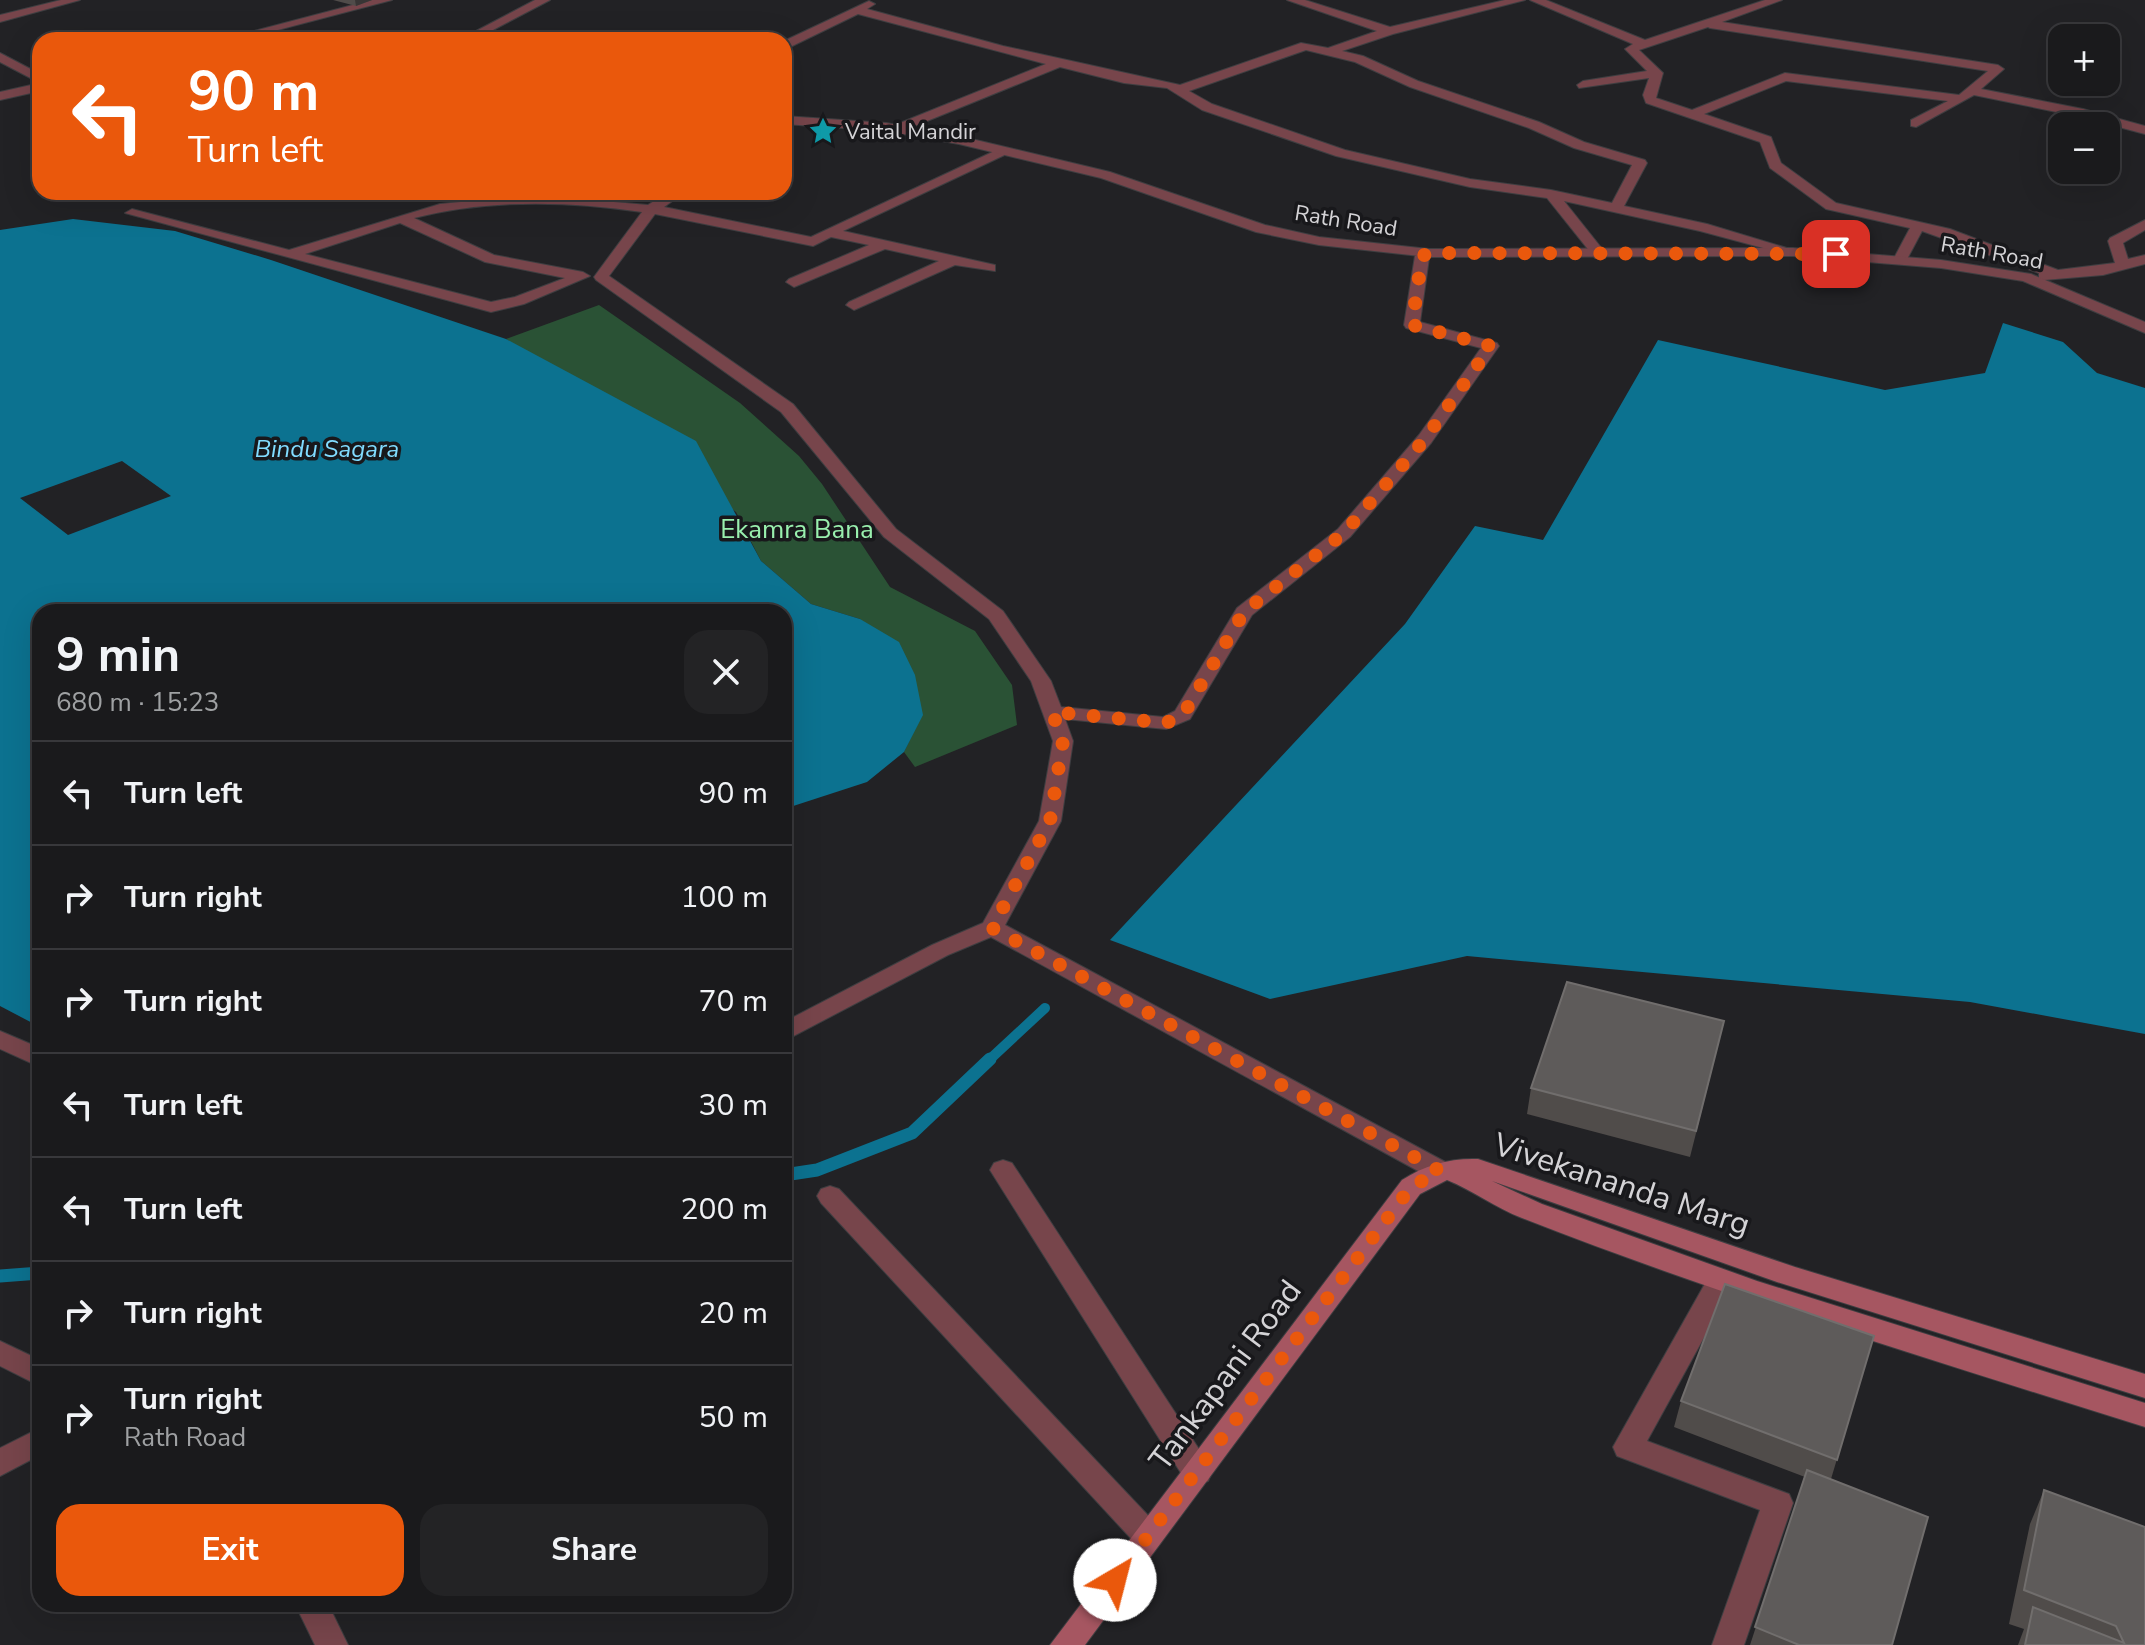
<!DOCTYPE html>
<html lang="en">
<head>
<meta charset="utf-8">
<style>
  :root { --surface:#1a1a1c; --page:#232325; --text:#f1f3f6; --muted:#9fa1a3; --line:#38383b; --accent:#ea580c }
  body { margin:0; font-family:"Nunito Sans",sans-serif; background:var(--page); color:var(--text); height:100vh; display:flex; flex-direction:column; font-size:30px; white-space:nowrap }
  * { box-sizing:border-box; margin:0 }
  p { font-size:26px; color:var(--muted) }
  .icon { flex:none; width:44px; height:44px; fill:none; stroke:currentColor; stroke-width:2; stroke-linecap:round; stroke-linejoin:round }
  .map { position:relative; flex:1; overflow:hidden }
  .side { position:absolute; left:32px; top:604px; width:760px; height:1008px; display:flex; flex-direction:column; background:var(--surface); border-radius:24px; box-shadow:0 8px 32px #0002,0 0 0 2px var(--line) }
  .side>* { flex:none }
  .top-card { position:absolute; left:32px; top:32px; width:760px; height:168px; border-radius:24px; box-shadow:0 8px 32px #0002,0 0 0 2px var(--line); background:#ea580c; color:#fff; overflow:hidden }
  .tools { position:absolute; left:2048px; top:24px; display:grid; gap:16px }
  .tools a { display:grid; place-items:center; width:72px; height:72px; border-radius:16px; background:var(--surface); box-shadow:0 8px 32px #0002,0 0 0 2px var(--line); font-size:40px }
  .pin { position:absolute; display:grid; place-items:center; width:68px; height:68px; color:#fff; margin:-34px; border-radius:16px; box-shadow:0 4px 12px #0006 }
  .me { position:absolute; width:88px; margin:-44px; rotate:37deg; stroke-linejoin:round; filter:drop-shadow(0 0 6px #0008) }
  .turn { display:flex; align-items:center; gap:28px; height:168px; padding:0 24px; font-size:36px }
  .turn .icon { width:104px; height:104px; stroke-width:2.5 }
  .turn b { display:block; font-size:56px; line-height:68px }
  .round { display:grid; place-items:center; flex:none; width:84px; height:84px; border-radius:24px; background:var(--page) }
  .summary { display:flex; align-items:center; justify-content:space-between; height:136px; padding:0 24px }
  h1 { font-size:48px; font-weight:700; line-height:60px }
  .cta { display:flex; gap:16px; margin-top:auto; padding:16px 24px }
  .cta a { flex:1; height:92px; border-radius:24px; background:var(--accent); color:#fff; font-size:32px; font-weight:700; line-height:92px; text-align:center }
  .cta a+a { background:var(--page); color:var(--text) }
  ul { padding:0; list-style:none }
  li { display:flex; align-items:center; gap:24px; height:104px; padding:0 24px; border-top:2px solid var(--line) }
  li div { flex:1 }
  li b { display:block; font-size:30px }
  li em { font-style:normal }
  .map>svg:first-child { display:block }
</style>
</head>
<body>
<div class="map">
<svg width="2145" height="1645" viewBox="0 0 2145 1645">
  <rect width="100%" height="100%" fill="#222225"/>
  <path fill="#2a5235" d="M599 305 740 403 799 456 822 484 890 587 975 631 1012 685 1017 725 915 767 904 752 922 715 860 619 811 604 761 561 736 512 506 339Z"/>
  <path fill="#0c7290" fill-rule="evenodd" d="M73 219 175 231 271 260 506 339 696 441 761 561 811 604 860 619 899 642 915 675 923 715 904 752 867 782 784 809V612H40V1027L0 1006V230ZM122 461 171 496 68 535 20 498Z
    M2003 323 2063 342 2097 373 2145 388V1034L1970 1002 1467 956 1270 999 1110 940 1405 624 1475 526 1543 540 1658 340 1885 390 1985 373Z"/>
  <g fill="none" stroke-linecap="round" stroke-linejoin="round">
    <path stroke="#0c7290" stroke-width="10" d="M988 1061 1045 1008"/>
    <path stroke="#0c7290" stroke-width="13" d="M784 1175 817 1170 912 1133 990 1059
      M0 1276 40 1273"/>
    <defs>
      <path id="minor" d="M61 0H80L0 22V15Z
        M372 0H392L240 40H220Z
        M535 0H550L474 40H459Z
        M1287 0H1305L1390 27 1505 0H1525L1393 34 1342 51 1363 56 1418 81 1539 122 1584 142 1645 160 1647 163 1624 206 1707 224 1800 252 1793 256 1700 231 1564 201 1607 255 1605 258H1595L1547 198 1470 187 1336 156 1202 110 1167 88 1124 83 1060 67 900 132 893 128 895 125 1046 64 858 14 784 50V41L869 1 875 4 867 9 1003 46 1180 85 1301 43 1328 48 1377 31ZM1306 50 1355 62 1410 87 1529 128 1574 148 1632 165 1612 203 1551 190 1470 179 1345 150 1212 104 1189 91Z
        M1530 0H1546L1645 40 1765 0H1782L1722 22 1998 65 2004 69 1981 89 2083 109 2145 126V134L2081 117 1974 95 1916 127 1911 126V120L1948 101 1786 81 1704 114 1771 137 1781 163 1836 203 1950 229 2058 270 2115 263 2108 241 2110 238 2145 220V230L2123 243 2128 259 2145 255V264L2103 275 2044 280 2039 279V273L1922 231 1905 263H1895L1893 260 1910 228 1826 209 1770 168 1760 142 1646 103 1643 95 1649 78 1579 88 1577 85 1583 81 1647 71 1625 49 1633 44ZM1708 27 1710 28 1988 71 1959 95 1785 73 1692 110 1656 98 1663 73 1639 50Z
        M0 53 40 74V83L0 62Z
        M1001 148 1013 151 843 231 995 265V271L955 265 854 310 846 305 849 302 939 261 885 249 794 287 786 282 789 279 869 245 831 237 813 246 655 214 609 276 793 404 896 529 1003 611 1051 681 1061 707 1163 717 1175 711 1237 608 1338 529 1419 435 1481 348 1406 328 1404 325 1415 256 1424 250H1434L1436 253 1429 258 1420 322 1497 343 1499 346 1431 443 1350 537 1252 615 1190 719 1166 729 1065 719 1073 741 1061 821 1005 925 1449 1164 1453 1171 1449 1178 1440 1181 1431 1178 991 937 948 955 784 1041V1022L932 945 983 923 1039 821 1053 741 1031 681 989 619 884 537 781 412 596 280 594 277 642 212C568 201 488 199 414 218L494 255 583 272 590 276 524 304 491 312 125 213 132 209 289 250 440 204 534 195 648 205 668 192H685L664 207 811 237ZM400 223 485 262 565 278 515 297 491 302 305 254Z
        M0 1031 40 1048V1067L0 1049Z
        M1003 1160 1012 1163 1208 1463 1212 1472 1208 1481 1197 1485 1186 1481 990 1170 994 1163Z
        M830 1186 839 1189 1159 1527 1164 1536 1159 1545 1148 1549 1137 1545 821 1203 817 1196 821 1189Z
        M1721 1270 1731 1273 1735 1281 1647 1441 1789 1494 1793 1503 1744 1645H1712L1760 1510 1617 1456 1613 1447 1711 1273Z
        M0 1341 40 1360V1386L0 1366Z
        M40 1428V1455L0 1476V1448Z
        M295 1604H328L348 1645H315Z"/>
      <path id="tertiary" d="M40 83V91L0 100V92Z
        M784 116 886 123 959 136 1110 172 1265 225 1319 237 1429 249 1793 248 1941 260 2031 274 2145 322V333L2023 281 1941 268 1793 256 1429 257 1319 245 1256 232 1101 178 959 144 886 131 784 124Z"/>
      <path id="secondary" d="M1478 1159 1795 1267 2145 1374V1398L1777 1282 1492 1181 1542 1204 1757 1281 2145 1403V1427C1936 1361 1726 1298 1522 1218 1496 1208 1472 1190 1447 1180L1420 1194 1085 1645H1050L1402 1180C1425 1165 1450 1158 1478 1159Z"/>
    </defs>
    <use href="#minor" stroke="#3e3e41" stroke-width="2"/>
    <use href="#tertiary" stroke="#3e3e41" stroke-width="2"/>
    <use href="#secondary" stroke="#3e3e41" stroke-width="2"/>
    <use href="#minor" fill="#77454b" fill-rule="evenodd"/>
    <use href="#tertiary" fill="#77454b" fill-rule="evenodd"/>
    <use href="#secondary" fill="#a65661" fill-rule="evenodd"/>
  </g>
  <path fill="#504c4a" d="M333 0H372L356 6Z
    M1718 1046 1690 1157 1527 1114 1531 1088Z
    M1874 1336 1831 1479 1892 1645H1750L1805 1477 1674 1427 1681 1401Z
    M2044 1490 2145 1645H2018L2024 1629 2009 1624 2030 1524Z"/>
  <path fill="#383535" d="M355 0H372L356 6Z"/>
  <path fill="#5e5b5a" stroke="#716e6d" stroke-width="2" d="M1567 982 1724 1021 1696 1131 1531 1088Z
    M1725 1284 1874 1336 1837 1460 1681 1401Z
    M1807 1470 1928 1517 1892 1645H1799L1755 1627Z
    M2044 1490 2145 1527V1645H2025L2033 1607 2124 1643 2116 1626 2024 1590Z"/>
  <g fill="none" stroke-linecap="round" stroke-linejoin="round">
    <path stroke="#ea580c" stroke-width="14" stroke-dasharray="0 25.2" d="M1115 1580 1411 1187 1440 1171 992 928 1050 821 1063 741 1052 712 1166 723 1183 715 1244 612 1344 533 1425 439 1491 346 1412 325 1422 256 1429 253 1836 254"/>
  </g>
  <defs>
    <symbol id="sight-bare" viewBox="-9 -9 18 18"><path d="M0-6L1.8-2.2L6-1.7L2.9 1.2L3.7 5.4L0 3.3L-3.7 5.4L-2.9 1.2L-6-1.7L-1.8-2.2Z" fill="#0f9aa8" stroke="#18181b" stroke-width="2.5" paint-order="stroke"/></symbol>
  </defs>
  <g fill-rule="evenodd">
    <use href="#sight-bare" x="803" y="111" width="40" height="40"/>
  </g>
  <g text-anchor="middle" stroke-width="7" stroke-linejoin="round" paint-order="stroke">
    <g font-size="22" fill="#d4d3d6" stroke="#18181b" text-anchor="start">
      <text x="845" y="139">Vaital Mandir</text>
    </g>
    <g font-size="22" fill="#d4d3d6" stroke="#18181b">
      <text transform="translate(1346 220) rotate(9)" y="8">Rath Road</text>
      <text transform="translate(1992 252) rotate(10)" y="8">Rath Road</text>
    </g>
    <g font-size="24" font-style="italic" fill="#81dcff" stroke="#18181b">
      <text x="327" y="457">Bindu Sagara</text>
    </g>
    <g font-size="26" fill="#99f0ae" stroke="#18181b">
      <text x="797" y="538">Ekamra Bana</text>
    </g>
    <g font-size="32" fill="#d4d3d6" stroke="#18181b">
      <text transform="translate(1622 1184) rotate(18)" y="11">Vivekananda Marg</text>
      <text transform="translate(1225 1375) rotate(-53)" y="11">Tankapani Road</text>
    </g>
  </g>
</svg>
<div class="tools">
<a>+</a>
<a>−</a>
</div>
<div class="pin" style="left:1836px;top:254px;background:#d93025"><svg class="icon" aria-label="arrive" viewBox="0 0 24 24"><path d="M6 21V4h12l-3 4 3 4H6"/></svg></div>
<svg class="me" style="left:1115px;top:1580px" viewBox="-20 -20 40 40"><circle r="19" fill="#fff"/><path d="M0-13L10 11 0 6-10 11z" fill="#ea580c"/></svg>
<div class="top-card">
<div class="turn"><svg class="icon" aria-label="left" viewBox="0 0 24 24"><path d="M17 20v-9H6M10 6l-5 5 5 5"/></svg><div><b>90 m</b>Turn left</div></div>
</div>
<section class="side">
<div class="summary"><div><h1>9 min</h1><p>680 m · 15:23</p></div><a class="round"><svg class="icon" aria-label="close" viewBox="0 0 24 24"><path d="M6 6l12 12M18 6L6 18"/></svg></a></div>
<ul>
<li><svg class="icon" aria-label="left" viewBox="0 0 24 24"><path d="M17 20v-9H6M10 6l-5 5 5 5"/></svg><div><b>Turn left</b></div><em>90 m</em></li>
<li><svg class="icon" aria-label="right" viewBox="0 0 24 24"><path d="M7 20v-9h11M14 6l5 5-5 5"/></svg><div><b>Turn right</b></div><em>100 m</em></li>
<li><svg class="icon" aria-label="right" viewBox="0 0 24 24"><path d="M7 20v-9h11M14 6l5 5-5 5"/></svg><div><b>Turn right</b></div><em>70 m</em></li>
<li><svg class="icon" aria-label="left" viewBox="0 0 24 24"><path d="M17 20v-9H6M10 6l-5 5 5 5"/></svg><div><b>Turn left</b></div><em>30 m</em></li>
<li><svg class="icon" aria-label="left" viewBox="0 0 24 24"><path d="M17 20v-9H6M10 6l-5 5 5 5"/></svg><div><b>Turn left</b></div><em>200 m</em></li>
<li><svg class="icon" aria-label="right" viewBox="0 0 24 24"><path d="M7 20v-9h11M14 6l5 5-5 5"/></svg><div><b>Turn right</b></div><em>20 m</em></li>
<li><svg class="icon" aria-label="right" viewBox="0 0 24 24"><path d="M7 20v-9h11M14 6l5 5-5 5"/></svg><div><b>Turn right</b><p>Rath Road</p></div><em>50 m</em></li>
</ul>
<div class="cta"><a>Exit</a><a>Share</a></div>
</section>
</div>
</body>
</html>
